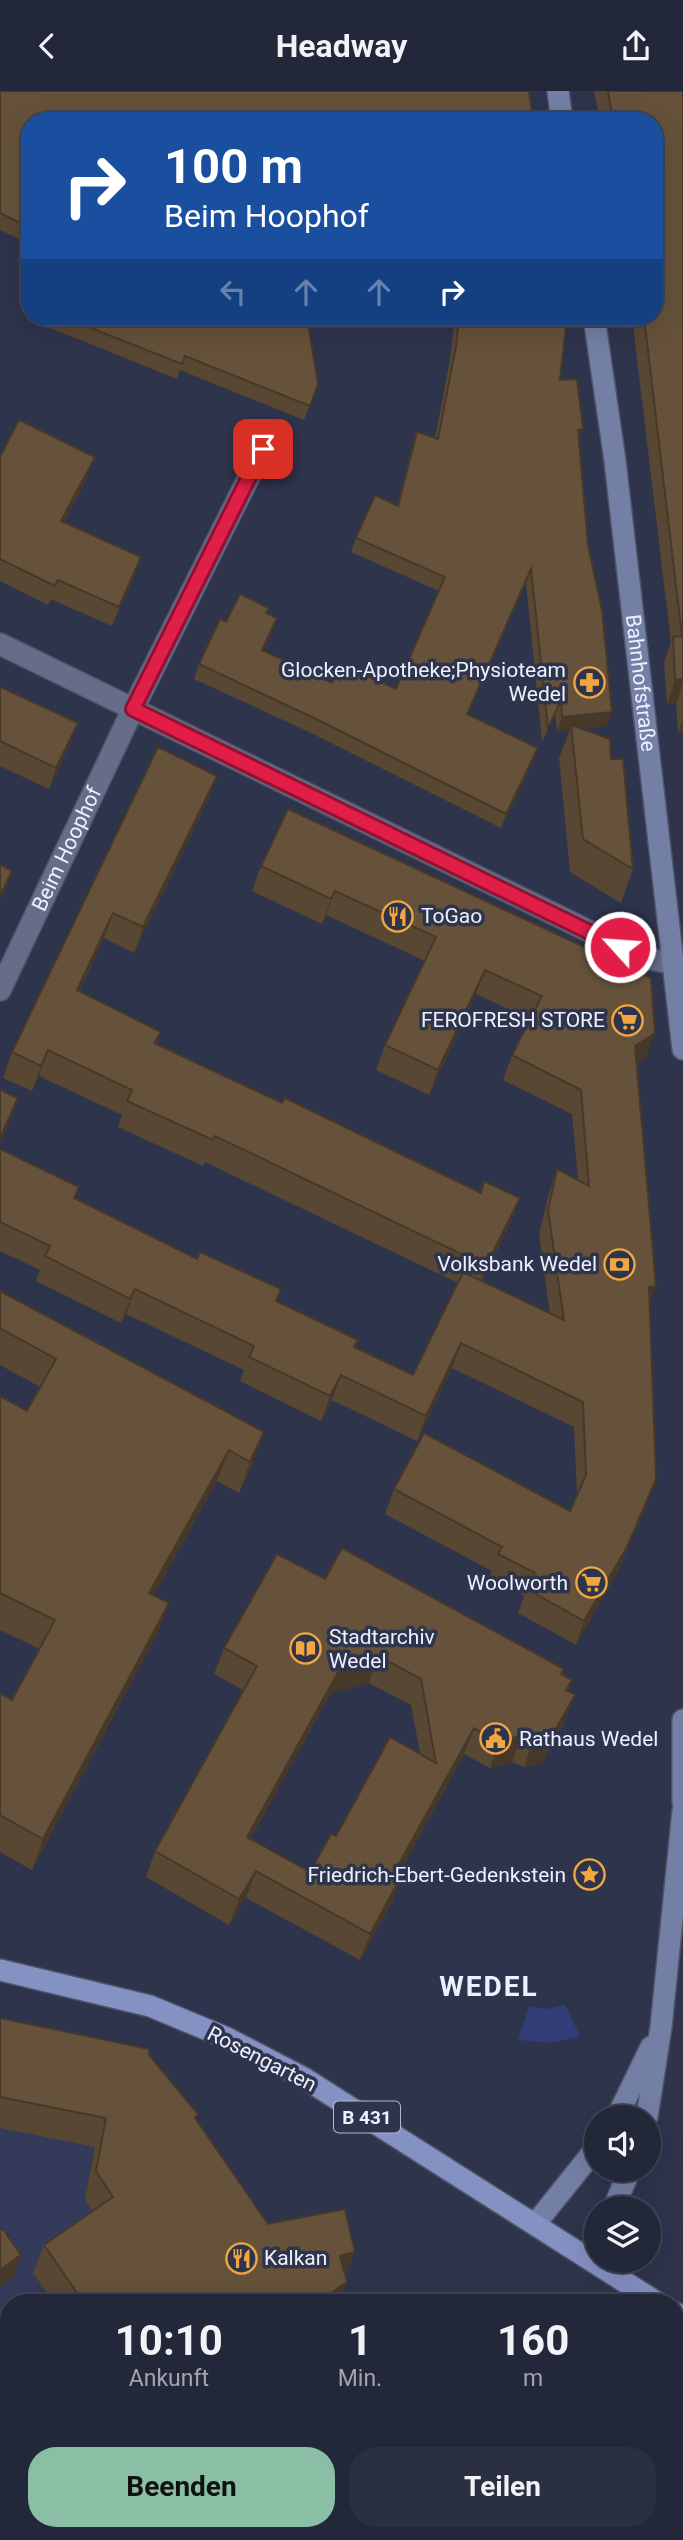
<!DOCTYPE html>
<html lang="de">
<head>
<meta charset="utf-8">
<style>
  :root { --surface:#222739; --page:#2a2f41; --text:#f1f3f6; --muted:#a2a5ae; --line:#3f4453; --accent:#8abfa5 }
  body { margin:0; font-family:Roboto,sans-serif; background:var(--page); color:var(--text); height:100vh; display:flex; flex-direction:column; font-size:26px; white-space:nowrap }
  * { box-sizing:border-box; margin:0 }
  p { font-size:23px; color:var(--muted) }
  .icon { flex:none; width:38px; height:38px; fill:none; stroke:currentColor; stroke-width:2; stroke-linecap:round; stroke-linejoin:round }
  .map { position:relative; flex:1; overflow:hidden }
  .details { position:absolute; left:0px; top:2203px; width:684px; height:247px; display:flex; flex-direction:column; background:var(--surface); border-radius:28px 28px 0 0; box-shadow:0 7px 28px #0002,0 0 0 2px var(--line) }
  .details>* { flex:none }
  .hud { position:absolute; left:21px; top:21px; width:642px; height:214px; border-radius:28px; box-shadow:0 7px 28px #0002,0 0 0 2px var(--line); background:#1a4fa0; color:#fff; overflow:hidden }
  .controls { position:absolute; left:584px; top:2014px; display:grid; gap:14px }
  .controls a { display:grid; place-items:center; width:77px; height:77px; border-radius:50%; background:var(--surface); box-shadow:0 7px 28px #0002,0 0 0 2px var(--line); font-size:35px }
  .pin { position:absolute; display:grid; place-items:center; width:60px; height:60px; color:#fff; margin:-30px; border-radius:14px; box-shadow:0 4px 10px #0006 }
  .me { position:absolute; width:77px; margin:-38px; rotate:296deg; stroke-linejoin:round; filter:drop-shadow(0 0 5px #0008) }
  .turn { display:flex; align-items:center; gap:24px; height:147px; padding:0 28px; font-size:32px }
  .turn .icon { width:91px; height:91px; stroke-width:2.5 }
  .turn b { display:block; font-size:49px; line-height:60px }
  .lanes { display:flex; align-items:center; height:66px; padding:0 28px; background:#0003; justify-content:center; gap:35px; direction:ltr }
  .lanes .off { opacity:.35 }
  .eta { display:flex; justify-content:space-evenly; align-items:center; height:119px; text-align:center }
  .eta b { font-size:42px; font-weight:700; line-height:49px }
  .primary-button { display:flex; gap:14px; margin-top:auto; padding:14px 28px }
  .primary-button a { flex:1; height:80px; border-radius:28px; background:var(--accent); color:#111; font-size:28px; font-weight:700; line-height:80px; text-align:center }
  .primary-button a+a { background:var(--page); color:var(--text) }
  header { display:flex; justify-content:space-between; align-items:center; height:91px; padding:0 28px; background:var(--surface); font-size:32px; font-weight:700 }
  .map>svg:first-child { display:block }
</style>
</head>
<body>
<header><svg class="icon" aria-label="back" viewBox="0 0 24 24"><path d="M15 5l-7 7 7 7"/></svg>Headway<svg class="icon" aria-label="share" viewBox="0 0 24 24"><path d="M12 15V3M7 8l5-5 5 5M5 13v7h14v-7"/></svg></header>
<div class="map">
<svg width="683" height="2449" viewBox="0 0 683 2449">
  <rect width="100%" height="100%" fill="#2e344c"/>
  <path fill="#343b5a" d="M0 2037 95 2056 85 2109 107 2141 34 2183 54 2212H9V2335L0 2341Z"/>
  <path fill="#323d77" d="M565 1914 580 1945 550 1952 518 1949 529 1915 547 1918Z
    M452 2441H518L523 2449H441Z"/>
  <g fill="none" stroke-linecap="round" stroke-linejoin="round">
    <defs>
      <g id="street">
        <path d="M0 553 644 867 683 874"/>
        <path id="s1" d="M0 899 133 618 263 358"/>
      </g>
      <g id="secondary">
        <path d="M558 0 562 30"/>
        <path id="s2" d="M594 226 615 370 683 958"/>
        <path d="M683 1629V1711"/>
        <path d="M617 2026 651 1956"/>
        <path d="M647 2026 661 1936 683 1720"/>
        <path d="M613 2118 630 2079"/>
        <path d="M536 2132 597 2056"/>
        <path d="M588 2165 597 2149"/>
      </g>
      <path id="primary" d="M0 1879 150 1915 227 1947 304 1987 658 2212
        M676 2222 683 2227"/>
    </defs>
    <use href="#street" stroke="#4e5367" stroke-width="24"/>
    <use href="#secondary" stroke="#4e5367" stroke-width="24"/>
    <use href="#primary" stroke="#4e5367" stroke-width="24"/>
    <use href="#street" stroke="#656d89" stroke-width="21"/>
    <use href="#secondary" stroke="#747fa6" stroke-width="21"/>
    <use href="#primary" stroke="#8491c3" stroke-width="21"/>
    <path stroke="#d4d8e7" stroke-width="2" d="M25 2212 32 2207
      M0 2230 9 2223
      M0 2310 9 2304"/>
  </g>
  <path fill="#584733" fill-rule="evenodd" d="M0 0 30 30V153L0 139Z
    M594 0H683V641L678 642 676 613H667L664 571 671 551 632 226H654V30H600Z
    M46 226H307L318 293 304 329 180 279 177 288 43 234Z
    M455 226H567L560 289 579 348 588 454 607 635 582 638 611 668 633 778 621 812 570 781 559 667 570 639 557 640 555 624 542 651 526 492 468 623 538 657 533 671 501 737 311 642 194 588 199 573 226 531 267 522 272 541 263 559 332 592 396 598 439 500 351 461 356 447 397 414 412 356 417 341 435 347 450 269Z
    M0 366 88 385 64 431 135 484 112 535 51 508 48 514 0 490Z
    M0 596 70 653 49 698 0 675Z
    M158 656 217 685 207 711 134 862 104 847 79 901 161 941 156 953 282 1012 480 1101 520 1107 510 1133 482 1190 550 1223 539 1144 549 1102 557 1078 578 1088 572 1023 503 989 512 964 530 928 476 903 429 1004 376 979 385 954 425 870 326 824 322 833 252 800 261 775 288 718 646 967 637 973 650 1211 647 1413 618 1480 576 1554 518 1522 524 1505 489 1487 492 1480 385 1423 394 1398 570 1420 577 1405 574 1336 452 1277 417 1350 332 1309 321 1330 240 1290 244 1279 126 1223 121 1232 36 1190 40 1179 0 1160V1058L75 1107 276 1210 358 1249 355 1257 413 1284 458 1192 205 1071 203 1075 118 1036 122 1024 39 985 32 1000 3 987 12 961Z
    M0 1200 253 1372 239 1402 217 1390 154 1504 169 1512 157 1543 32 1779 0 1761V1602L12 1609 40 1558 0 1539V1305L27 1320 40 1296 0 1274Z
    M325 1488 562 1583 572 1589 568 1600 565 1630 542 1672 524 1676 512 1671 490 1677 464 1663 400 1781 393 1809 360 1869 246 1807 229 1834 146 1786 155 1760 243 1599 214 1583 224 1557ZM369 1592 411 1614 420 1662 336 1745 310 1781 250 1748 331 1602Z
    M0 1927 149 1964 268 2133 346 2186 347 2191 339 2212H54L33 2182 44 2154 93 2120 85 2109 95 2056 0 2037Z"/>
  <path fill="#473929" d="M583 338 577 352 578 339Z
    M95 366 88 385 54 449 61 430Z
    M141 466 135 484 112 535 119 516Z
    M531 478 526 492 462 637 467 623Z
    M277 527 272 541 257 573 262 559Z
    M683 588V592L676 613H667L675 589Z
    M612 621 607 635 572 639 571 634 570 639 557 640 562 626Z
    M683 628V641L678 642Z
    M78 632 70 653 49 698 56 677Z
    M538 657 533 671 501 737 506 723Z
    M217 685 207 711 134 862 143 836Z
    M12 780 6 797 0 809V805Z
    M335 800 326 824 322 833 331 808Z
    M113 822 104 847 67 925 77 899Z
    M485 879 476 903 429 1004 438 979Z
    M655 942 646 967 626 980 635 955Z
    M48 959 39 985 32 1000 41 975Z
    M18 1007 9 1032 0 1051V1047Z
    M520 1107 510 1133 476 1201 486 1175Z
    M656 1195 647 1220 649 1196Z
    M135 1198 126 1223 121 1232 130 1208Z
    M461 1252 452 1277 417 1350 426 1325Z
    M341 1284 332 1309 321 1330 330 1305Z
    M264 1341 253 1372 239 1402 250 1371Z
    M229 1359 217 1390 138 1533 149 1502Z
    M656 1388 647 1413 618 1480 576 1554 584 1530Z
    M169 1512 157 1543 32 1779 43 1748Z
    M378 1565 369 1592 331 1602 237 1773 247 1746 341 1576Z
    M575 1604 565 1630 542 1672 524 1676 533 1650Z
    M474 1637 464 1663 387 1805 396 1778Z
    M522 1644 512 1671 490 1677 499 1651Z
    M256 1780 246 1807 229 1834 239 1808Z
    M403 1782 393 1809 360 1869 370 1843Z
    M355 2161 344 2190 340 2165Z
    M21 2164 13 2187 0 2196V2179Z
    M347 2191 339 2212H317Z
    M279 2202 276 2212H265Z
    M683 2394V2400L676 2413V2407Z
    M9 2398V2419L0 2425V2404Z"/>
  <path fill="#66523b" stroke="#473929" stroke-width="2" fill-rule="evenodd" d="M0 0H529L533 30H30V137L0 122Z
    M608 0H683V588L675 589 673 546 682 545 644 226H654V30H613Z
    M63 226H307L318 293 310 315 185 265 182 273Z
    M459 226H567L560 289 577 288 583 338 578 339 588 454 602 519 612 621 562 626 561 610 548 637 531 478 467 623 538 657 506 723 316 628 199 573 220 528 226 531 240 503 269 517 266 522 277 527 262 559 332 592 341 573 396 598 445 486 356 447 375 404 398 415 417 341 438 348 456 255Z
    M19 329 95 366 61 430 141 466 119 516 58 489 55 495 0 468V366Z
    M0 596 78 632 56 677 0 650Z
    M571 634 610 648 611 668H623L633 778 583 748Z
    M158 656 217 685 143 836 113 822 77 899 161 941 154 952 282 1012 285 1007 481 1102 484 1090 520 1107 486 1175 215 1045 213 1049 127 1010 132 999 48 959 41 975 12 961Z
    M288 718 651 887 655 942 635 955 656 1195 649 1196 656 1388 627 1456 584 1530 527 1498 535 1482 498 1463 502 1456 394 1398 424 1342 570 1420 586 1384 583 1311 461 1252 426 1325 341 1284 330 1305 249 1266 254 1255 135 1198 130 1208 45 1165 50 1155 0 1131V1058L79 1096 74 1107 197 1168 200 1161 281 1198 276 1210 358 1249 354 1256 413 1284 463 1181 564 1229 548 1119 557 1078 589 1095 581 999 512 964 542 905 485 879 438 979 385 954 436 846 335 800 331 808 261 775Z
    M0 774 12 780 0 805Z
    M0 999 18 1007 0 1047Z
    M0 1200 264 1341 250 1371 229 1359 149 1502 169 1512 43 1748 0 1724V1602L12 1609 55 1529 0 1502V1305L27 1320 56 1268 0 1237Z
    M342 1457 564 1578 561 1583 572 1589 566 1599 575 1604 552 1645 533 1650 522 1644 499 1651 474 1637 396 1778 403 1782 370 1843 256 1780 239 1808 155 1760 257 1575 224 1557 277 1463 325 1488ZM378 1565 421 1588 436 1672 390 1646 336 1745 331 1743 310 1781 247 1746 341 1576Z
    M0 1927 149 1958V1964L198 2023 195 2027 268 2133 345 2118 355 2161 340 2165 347 2191 317 2212H287L279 2202 265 2212H84L44 2154 113 2106 96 2080 106 2027 0 2006Z
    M3 2138 21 2164 0 2179V2140Z
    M0 2302 9 2314V2398L0 2404Z
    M676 2328 683 2332V2394L676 2407Z"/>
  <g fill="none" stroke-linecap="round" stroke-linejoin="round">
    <defs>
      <path id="route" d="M263 358 133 618 620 856"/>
    </defs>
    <use href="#route" stroke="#92132f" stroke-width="18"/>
    <use href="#route" stroke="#e11d48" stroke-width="12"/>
  </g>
  <defs>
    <symbol id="pharmacy-ring" viewBox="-11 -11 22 22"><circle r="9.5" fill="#2e344c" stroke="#f1a63f" stroke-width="1.5"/><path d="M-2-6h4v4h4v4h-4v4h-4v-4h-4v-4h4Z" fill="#f1a63f"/></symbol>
    <symbol id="restaurant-ring" viewBox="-11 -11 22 22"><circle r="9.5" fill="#2e344c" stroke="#f1a63f" stroke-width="1.5"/><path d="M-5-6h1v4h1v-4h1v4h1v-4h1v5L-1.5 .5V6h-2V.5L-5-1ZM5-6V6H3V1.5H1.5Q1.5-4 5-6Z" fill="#f1a63f"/></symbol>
    <symbol id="supermarket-ring" viewBox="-11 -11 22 22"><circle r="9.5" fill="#2e344c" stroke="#f1a63f" stroke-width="1.5"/><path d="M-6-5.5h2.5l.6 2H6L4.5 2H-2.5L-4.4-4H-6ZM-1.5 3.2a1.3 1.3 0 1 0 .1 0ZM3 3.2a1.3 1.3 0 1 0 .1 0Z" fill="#f1a63f"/></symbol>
    <symbol id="bank-ring" viewBox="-11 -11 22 22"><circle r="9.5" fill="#2e344c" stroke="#f1a63f" stroke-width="1.5"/><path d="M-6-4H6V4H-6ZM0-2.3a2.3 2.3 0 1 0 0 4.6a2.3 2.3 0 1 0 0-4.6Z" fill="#f1a63f"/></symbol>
    <symbol id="library-ring" viewBox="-11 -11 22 22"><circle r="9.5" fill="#2e344c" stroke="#f1a63f" stroke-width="1.5"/><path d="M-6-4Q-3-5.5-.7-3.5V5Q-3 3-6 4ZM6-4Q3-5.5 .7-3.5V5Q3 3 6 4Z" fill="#f1a63f"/></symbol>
    <symbol id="civic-ring" viewBox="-11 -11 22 22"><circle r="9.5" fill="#2e344c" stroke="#f1a63f" stroke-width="1.5"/><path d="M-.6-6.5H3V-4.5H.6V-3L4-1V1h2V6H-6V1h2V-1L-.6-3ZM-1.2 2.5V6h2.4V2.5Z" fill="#f1a63f"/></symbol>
    <symbol id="sight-ring" viewBox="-11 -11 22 22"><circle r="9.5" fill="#2e344c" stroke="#f1a63f" stroke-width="1.5"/><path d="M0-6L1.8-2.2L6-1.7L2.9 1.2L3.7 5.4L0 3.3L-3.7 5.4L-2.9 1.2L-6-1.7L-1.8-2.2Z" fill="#f1a63f"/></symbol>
  </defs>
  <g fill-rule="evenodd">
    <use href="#pharmacy-ring" x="572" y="574" width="35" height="35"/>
    <use href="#restaurant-ring" x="380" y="808" width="35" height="35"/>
    <use href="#supermarket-ring" x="610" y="912" width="35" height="35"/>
    <use href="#bank-ring" x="602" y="1156" width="35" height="35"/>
    <use href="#supermarket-ring" x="574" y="1474" width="35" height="35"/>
    <use href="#library-ring" x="288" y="1540" width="35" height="35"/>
    <use href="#civic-ring" x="478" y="1630" width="35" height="35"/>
    <use href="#sight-ring" x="572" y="1766" width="35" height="35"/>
    <use href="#restaurant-ring" x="224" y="2150" width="35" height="35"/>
  </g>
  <g text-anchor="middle" stroke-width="7" stroke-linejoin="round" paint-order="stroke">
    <rect fill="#2e344c" stroke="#b4b8c9" stroke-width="2" x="334" y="2010.5" width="66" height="31" rx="5"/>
    <g font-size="19" font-weight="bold" fill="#edf1fe">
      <text x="367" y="2033">B 431</text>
    </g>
    <g font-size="21" fill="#edf1fe" stroke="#2e344c" text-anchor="end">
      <text x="566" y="586">Glocken-Apotheke;Physioteam<tspan x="566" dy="24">Wedel</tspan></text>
      <text x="421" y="832" text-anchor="start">ToGao</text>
      <text x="605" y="936">FEROFRESH STORE</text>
      <text x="597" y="1180">Volksbank Wedel</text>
      <text x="568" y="1499">Woolworth</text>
      <text x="329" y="1553" text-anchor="start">Stadtarchiv<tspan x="329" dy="24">Wedel</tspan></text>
      <text x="519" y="1655" text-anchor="start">Rathaus Wedel</text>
      <text x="566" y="1791">Friedrich-Ebert-Gedenkstein</text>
      <text x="264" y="2174" text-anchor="start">Kalkan</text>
    </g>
    <g font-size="21" fill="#edf1fe" stroke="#2e344c">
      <text dy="7" stroke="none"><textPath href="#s2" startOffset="369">Bahnhofstraße</textPath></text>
      <text dy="7" stroke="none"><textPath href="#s1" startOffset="156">Beim Hoophof</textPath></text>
      <text transform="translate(262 1968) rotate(27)" y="7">Rosengarten</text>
    </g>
    <g font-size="28" font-weight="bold" letter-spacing="2" fill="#edf1fe" stroke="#2e344c">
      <text x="489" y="1905">WEDEL</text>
    </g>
  </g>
</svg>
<div class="controls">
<a><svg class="icon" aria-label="sound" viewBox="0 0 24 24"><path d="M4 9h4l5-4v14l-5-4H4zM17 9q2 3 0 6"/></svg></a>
<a><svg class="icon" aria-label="layers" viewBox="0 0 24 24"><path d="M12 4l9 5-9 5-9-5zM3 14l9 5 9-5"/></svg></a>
</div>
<div class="pin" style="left:263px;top:358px;background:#d93025"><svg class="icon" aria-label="arrive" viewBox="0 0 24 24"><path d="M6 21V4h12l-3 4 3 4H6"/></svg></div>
<svg class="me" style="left:620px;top:856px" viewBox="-20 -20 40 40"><circle r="17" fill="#e11d48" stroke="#fff" stroke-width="3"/><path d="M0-11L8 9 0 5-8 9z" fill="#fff"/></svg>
<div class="hud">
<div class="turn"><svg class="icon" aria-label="right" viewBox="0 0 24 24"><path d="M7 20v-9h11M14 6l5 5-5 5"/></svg><div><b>100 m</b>Beim Hoophof</div></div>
<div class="lanes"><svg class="icon off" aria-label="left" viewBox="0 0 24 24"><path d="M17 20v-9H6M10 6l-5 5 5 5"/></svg><svg class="icon off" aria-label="ahead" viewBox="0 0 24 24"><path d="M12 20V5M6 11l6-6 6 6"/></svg><svg class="icon off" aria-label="ahead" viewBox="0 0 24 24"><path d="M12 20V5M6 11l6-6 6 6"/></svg><svg class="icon" aria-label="right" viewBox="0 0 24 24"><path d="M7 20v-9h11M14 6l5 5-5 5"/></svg></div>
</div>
<section class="details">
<div class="eta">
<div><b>10:10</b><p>Ankunft</p></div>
<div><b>1</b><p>Min.</p></div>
<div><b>160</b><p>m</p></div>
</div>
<div class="primary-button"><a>Beenden</a><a>Teilen</a></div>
</section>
</div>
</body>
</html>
